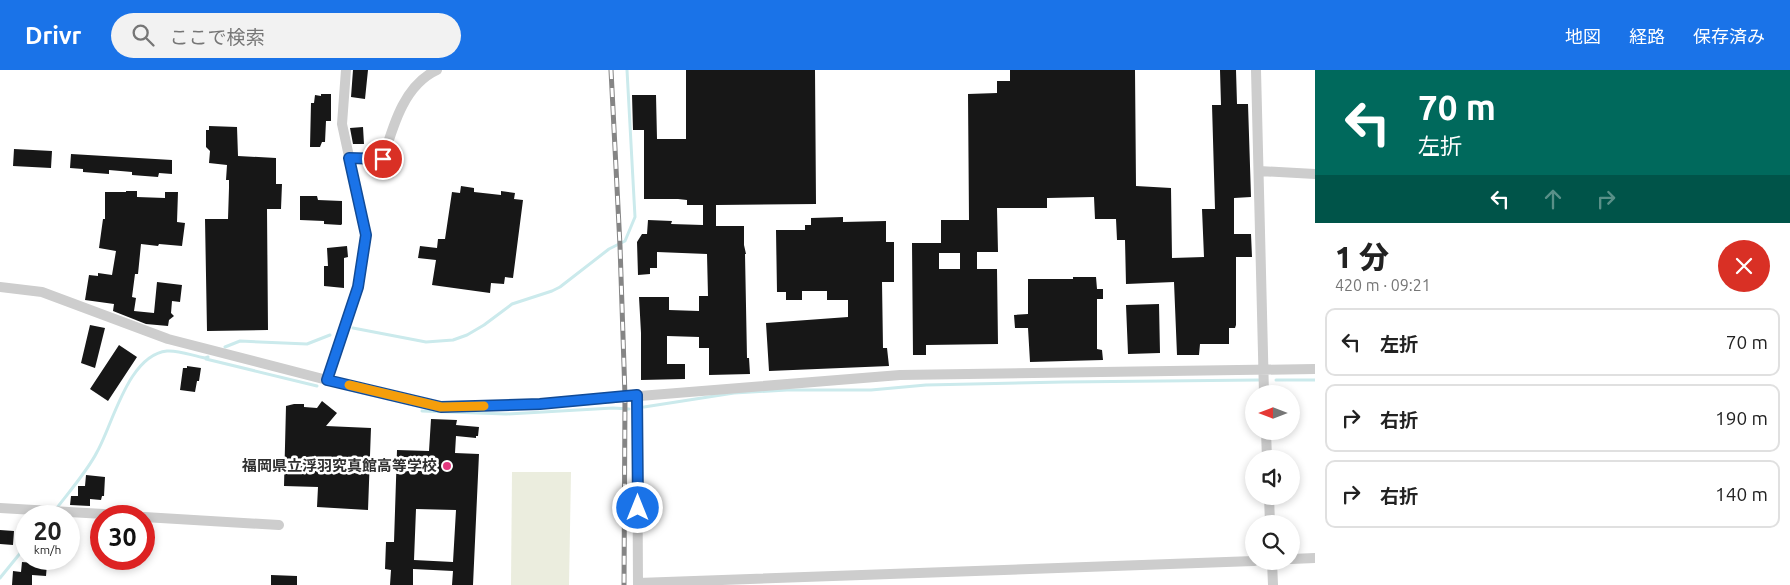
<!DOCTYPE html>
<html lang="ja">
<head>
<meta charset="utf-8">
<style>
  :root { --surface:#fff; --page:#f2f2f2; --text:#222; --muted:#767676; --line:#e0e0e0; --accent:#1a73e8 }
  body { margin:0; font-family:Ubuntu,"Noto Sans JP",sans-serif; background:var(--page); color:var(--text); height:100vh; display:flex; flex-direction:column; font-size:19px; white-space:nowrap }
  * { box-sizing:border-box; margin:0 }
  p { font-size:16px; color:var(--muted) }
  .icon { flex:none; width:28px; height:28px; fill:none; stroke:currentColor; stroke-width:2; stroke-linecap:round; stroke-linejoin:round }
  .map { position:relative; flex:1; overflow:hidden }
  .drawer { display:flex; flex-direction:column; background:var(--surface); width:475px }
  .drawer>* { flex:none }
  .top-card { background:#00695c; color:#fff; overflow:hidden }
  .needle { width:32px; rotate:270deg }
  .tools { position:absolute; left:1245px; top:315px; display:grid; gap:10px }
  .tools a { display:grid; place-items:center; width:55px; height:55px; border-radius:50%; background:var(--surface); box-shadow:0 2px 8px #0003; font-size:25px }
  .speed { position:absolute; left:15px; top:435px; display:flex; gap:10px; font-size:25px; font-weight:700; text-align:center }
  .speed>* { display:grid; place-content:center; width:65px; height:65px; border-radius:50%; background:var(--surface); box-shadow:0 2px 8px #0003; line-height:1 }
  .speed small { font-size:12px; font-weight:400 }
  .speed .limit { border:8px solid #d22; background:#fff; color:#111 }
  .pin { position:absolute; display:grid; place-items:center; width:42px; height:42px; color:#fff; margin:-21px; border:2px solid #fff; border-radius:50%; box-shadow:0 1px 5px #0007 }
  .me { position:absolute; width:55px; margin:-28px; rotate:0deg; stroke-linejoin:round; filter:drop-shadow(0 0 4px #0008) }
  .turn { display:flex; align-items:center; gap:18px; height:105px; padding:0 20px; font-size:22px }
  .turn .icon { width:65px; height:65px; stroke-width:2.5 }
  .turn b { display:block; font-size:35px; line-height:42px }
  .lanes { display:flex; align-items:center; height:48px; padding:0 20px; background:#0003; justify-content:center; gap:25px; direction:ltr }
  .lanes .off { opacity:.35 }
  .round { display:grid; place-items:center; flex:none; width:52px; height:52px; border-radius:26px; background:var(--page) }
  .summary { display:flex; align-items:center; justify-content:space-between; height:85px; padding:0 20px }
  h1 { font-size:30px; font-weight:800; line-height:38px }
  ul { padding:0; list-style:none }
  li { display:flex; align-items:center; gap:15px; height:68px; margin:0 10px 8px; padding:0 10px; border:2px solid var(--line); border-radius:10px }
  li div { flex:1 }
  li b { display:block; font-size:19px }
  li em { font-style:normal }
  header { display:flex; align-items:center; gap:30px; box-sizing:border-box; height:70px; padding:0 25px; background:var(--accent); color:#fff }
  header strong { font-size:24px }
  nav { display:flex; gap:28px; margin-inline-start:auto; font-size:18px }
  .search { width:350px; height:45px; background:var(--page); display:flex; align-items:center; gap:12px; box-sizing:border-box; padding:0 18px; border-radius:28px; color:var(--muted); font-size:19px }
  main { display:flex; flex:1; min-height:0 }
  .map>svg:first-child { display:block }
</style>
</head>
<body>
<header>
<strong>Drivr</strong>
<div class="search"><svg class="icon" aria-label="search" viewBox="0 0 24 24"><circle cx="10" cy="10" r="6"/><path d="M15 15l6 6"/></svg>ここで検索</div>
<nav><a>地図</a><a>経路</a><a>保存済み</a></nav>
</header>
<main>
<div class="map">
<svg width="1315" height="515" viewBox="0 0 1315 515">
  <rect width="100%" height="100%" fill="#fff"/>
  <path fill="#ebedde" d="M512 402H571L569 515H511Z"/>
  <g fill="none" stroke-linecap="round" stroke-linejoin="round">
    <path stroke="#cbeaec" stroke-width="3" d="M353 258 426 272 453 270 467 265 484 255 512 234 552 221 560 217 609 179 625 171 635 147 627 0
      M225 277 240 271 307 274 330 265
      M206 289 317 316
      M1276 310H1315
      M644 337 734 323 787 320H871L926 315 1064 312 1259 310
      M422 341 506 344 613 338 629 339
      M56 439C69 422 88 400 97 382 113 354 128 285 167 281 179 280 193 286 205 288L208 287
      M0 508 26 476"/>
  </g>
  <path fill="#171717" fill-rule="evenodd" d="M353 0H368L365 29 351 27Z
    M686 0H815L816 134 716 135V156H744V175L746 184H745L747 288H749L750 304 709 305V278H699V267L667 266V294H685V309L641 310V263L639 227H669V240L699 241V226H708L707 184 657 182V198H650V204L638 205 637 172 642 164H647L648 150 672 151 671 154 703 155V135H687V130L678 129H644V60H633L632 25H656L657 69H686Z
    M1010 0H1135L1136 116 1171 118 1172 188 1204 187 1202 139H1215L1212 35H1221L1220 0H1236L1237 34H1248L1251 127 1234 128V164H1251L1252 187H1236V255L1235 258H1229V274H1200L1199 285H1177L1174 212 1126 214 1125 170H1117L1116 149H1095L1094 127 1047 128V138H997L998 182H977V199H997L998 274 926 275V285H913L912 173H941V150H969L968 24 997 23V11H1010ZM939 183H960V199H939Z
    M321 24H331V51H326L325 72H322L320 77H310L311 33H314L315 25 321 26Z
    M209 56 237 57 238 86 276 88V114H282L281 139H267L268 260 207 261 205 149H228L229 118V110H226L227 95 209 93 210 81 206 77V60H209Z
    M363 57 364 74H353L350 58Z
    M14 79 52 81 51 98 13 96Z
    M71 84 172 90V104L159 103 158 107 132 105V102L109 100V104L83 102V99L70 98Z
    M461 116 474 118V122L501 125V121L515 123 514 129 523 130 513 208 505 207 504 214 491 213 490 223 432 215 436 190 418 188 420 176 437 178 438 169H445L452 122 460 123Z
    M126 121H137V127L165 128V122H178L177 152 185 153 182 176 159 174 158 176 141 174 138 204H135L132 227 136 228 134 241 154 243 157 212 182 215 180 232 172 231 171 243 174 246 169 250 168 256 146 254 113 241 114 234 85 230 89 205 98 206V203L112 205 116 181 99 178 103 149H105V122H126Z
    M300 126H317L318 130 342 131V154L341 155 324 154V151L300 150Z
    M843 147V152L886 151V172H894V212H882L883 278H887L889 296 769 301 766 253 848 247V230H827V221H802V230H786V222H777L776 160H805V155H811V148Z
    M347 176 348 187 344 188V218L324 216V196H328L327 178Z
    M1073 207H1096L1097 219H1103V229H1097V279L1102 280 1103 290 1030 292 1028 258H1015L1014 245 1028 244V209H1073Z
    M1159 234 1160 283 1128 284 1126 235Z
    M90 255 105 258 95 298 81 293Z
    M119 275 137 287 108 331 90 319Z
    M187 296 201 298 199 311H197L195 322 180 320 183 298H187Z
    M322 331 337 343 326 356 371 358 368 440 317 437 318 417 284 416 286 336 294 334H304V337L317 338Z
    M431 349 457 350 456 355 479 357 478 366H476V368L456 366 455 383 479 384 473 515H452L453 501 413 499V515H390L391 500 385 499 386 472H394L397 380 429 381ZM416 439 456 440 453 492 414 490Z
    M86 405 105 407 104 426H102L101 430 90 429V436L70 435 71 426H78V416H85Z
    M0 460 14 461 13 475 0 474Z
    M22 492 47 494 46 506 32 505V515H12L13 501 21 502Z
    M271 505 297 506V515H271Z"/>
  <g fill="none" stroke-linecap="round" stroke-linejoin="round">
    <path stroke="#cdcdcd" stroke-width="10" d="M1256 0 1264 324
      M349 88 383 89C393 56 404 15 437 0
      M1259 101 1315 104
      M0 217 42 222 168 269 327 310 441 337 540 334 900 305 1315 299
      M327 310 358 217 366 165 342 54 346 0
      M637 325 638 515
      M1266 361 1267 389
      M1269 426 1270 454
      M0 438 138 446
      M144 447 279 455
      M1291 489 1315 488
      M1272 491 1273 515
      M638 513 1254 491"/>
    <defs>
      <path id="rail" d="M611 0 620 176 625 326 624 515"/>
    </defs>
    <use href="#rail" stroke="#858585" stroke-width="5"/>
    <use href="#rail" stroke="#fff" stroke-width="3" stroke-dasharray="9" stroke-linecap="butt"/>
  </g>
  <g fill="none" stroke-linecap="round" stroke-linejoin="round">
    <defs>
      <path id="route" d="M383 89 349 88 366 165 358 217 327 310 441 337 540 334 637 325 638 438"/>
    </defs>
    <use href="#route" stroke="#114b97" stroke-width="12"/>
    <use href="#route" stroke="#1a73e8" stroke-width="9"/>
    <path stroke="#f59e0b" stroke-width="9" d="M349 315 441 337 484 336"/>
  </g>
  <circle fill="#e2377d" stroke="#fff" stroke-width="2" cx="447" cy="396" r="5"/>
  <g text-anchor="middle" stroke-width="5" stroke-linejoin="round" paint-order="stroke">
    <g font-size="15" font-weight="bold" fill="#303030" stroke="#fff" text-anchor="end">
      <text x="437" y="401">福岡県立浮羽究真館高等学校</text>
    </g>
  </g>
</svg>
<div class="tools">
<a><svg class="needle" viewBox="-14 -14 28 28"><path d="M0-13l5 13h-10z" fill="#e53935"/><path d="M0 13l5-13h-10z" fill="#767676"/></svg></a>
<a><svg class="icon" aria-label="sound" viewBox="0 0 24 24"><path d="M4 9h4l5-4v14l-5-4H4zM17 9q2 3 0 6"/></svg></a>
<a><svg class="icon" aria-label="search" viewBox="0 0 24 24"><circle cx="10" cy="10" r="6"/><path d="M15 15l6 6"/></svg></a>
</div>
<div class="speed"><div>20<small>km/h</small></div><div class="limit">30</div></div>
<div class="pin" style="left:383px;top:89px;background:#d93025"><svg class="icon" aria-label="arrive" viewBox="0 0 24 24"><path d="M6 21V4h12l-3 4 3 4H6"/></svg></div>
<svg class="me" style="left:638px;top:438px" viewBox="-20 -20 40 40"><circle r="17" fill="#1a73e8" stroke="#fff" stroke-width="3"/><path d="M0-11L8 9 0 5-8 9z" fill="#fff"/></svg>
</div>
<section class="drawer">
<div class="top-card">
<div class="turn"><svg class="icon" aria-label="left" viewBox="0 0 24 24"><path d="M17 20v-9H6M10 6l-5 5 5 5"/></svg><div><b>70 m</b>左折</div></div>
<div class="lanes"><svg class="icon" aria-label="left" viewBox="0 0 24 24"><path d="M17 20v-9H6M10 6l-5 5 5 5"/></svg><svg class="icon off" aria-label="ahead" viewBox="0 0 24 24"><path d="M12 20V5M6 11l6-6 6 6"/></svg><svg class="icon off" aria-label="right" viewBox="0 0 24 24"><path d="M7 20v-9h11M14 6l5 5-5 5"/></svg></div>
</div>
<div class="summary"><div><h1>1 分</h1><p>420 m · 09:21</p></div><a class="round" style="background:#d93025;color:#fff"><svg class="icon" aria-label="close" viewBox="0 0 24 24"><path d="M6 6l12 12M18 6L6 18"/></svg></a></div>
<ul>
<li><svg class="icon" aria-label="left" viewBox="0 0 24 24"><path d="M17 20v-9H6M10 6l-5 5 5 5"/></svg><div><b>左折</b></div><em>70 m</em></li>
<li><svg class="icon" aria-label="right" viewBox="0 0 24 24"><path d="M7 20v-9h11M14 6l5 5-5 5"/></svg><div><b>右折</b></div><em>190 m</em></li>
<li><svg class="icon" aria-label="right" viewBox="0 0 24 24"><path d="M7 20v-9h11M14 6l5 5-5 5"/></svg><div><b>右折</b></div><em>140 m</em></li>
</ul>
</section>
</main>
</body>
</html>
